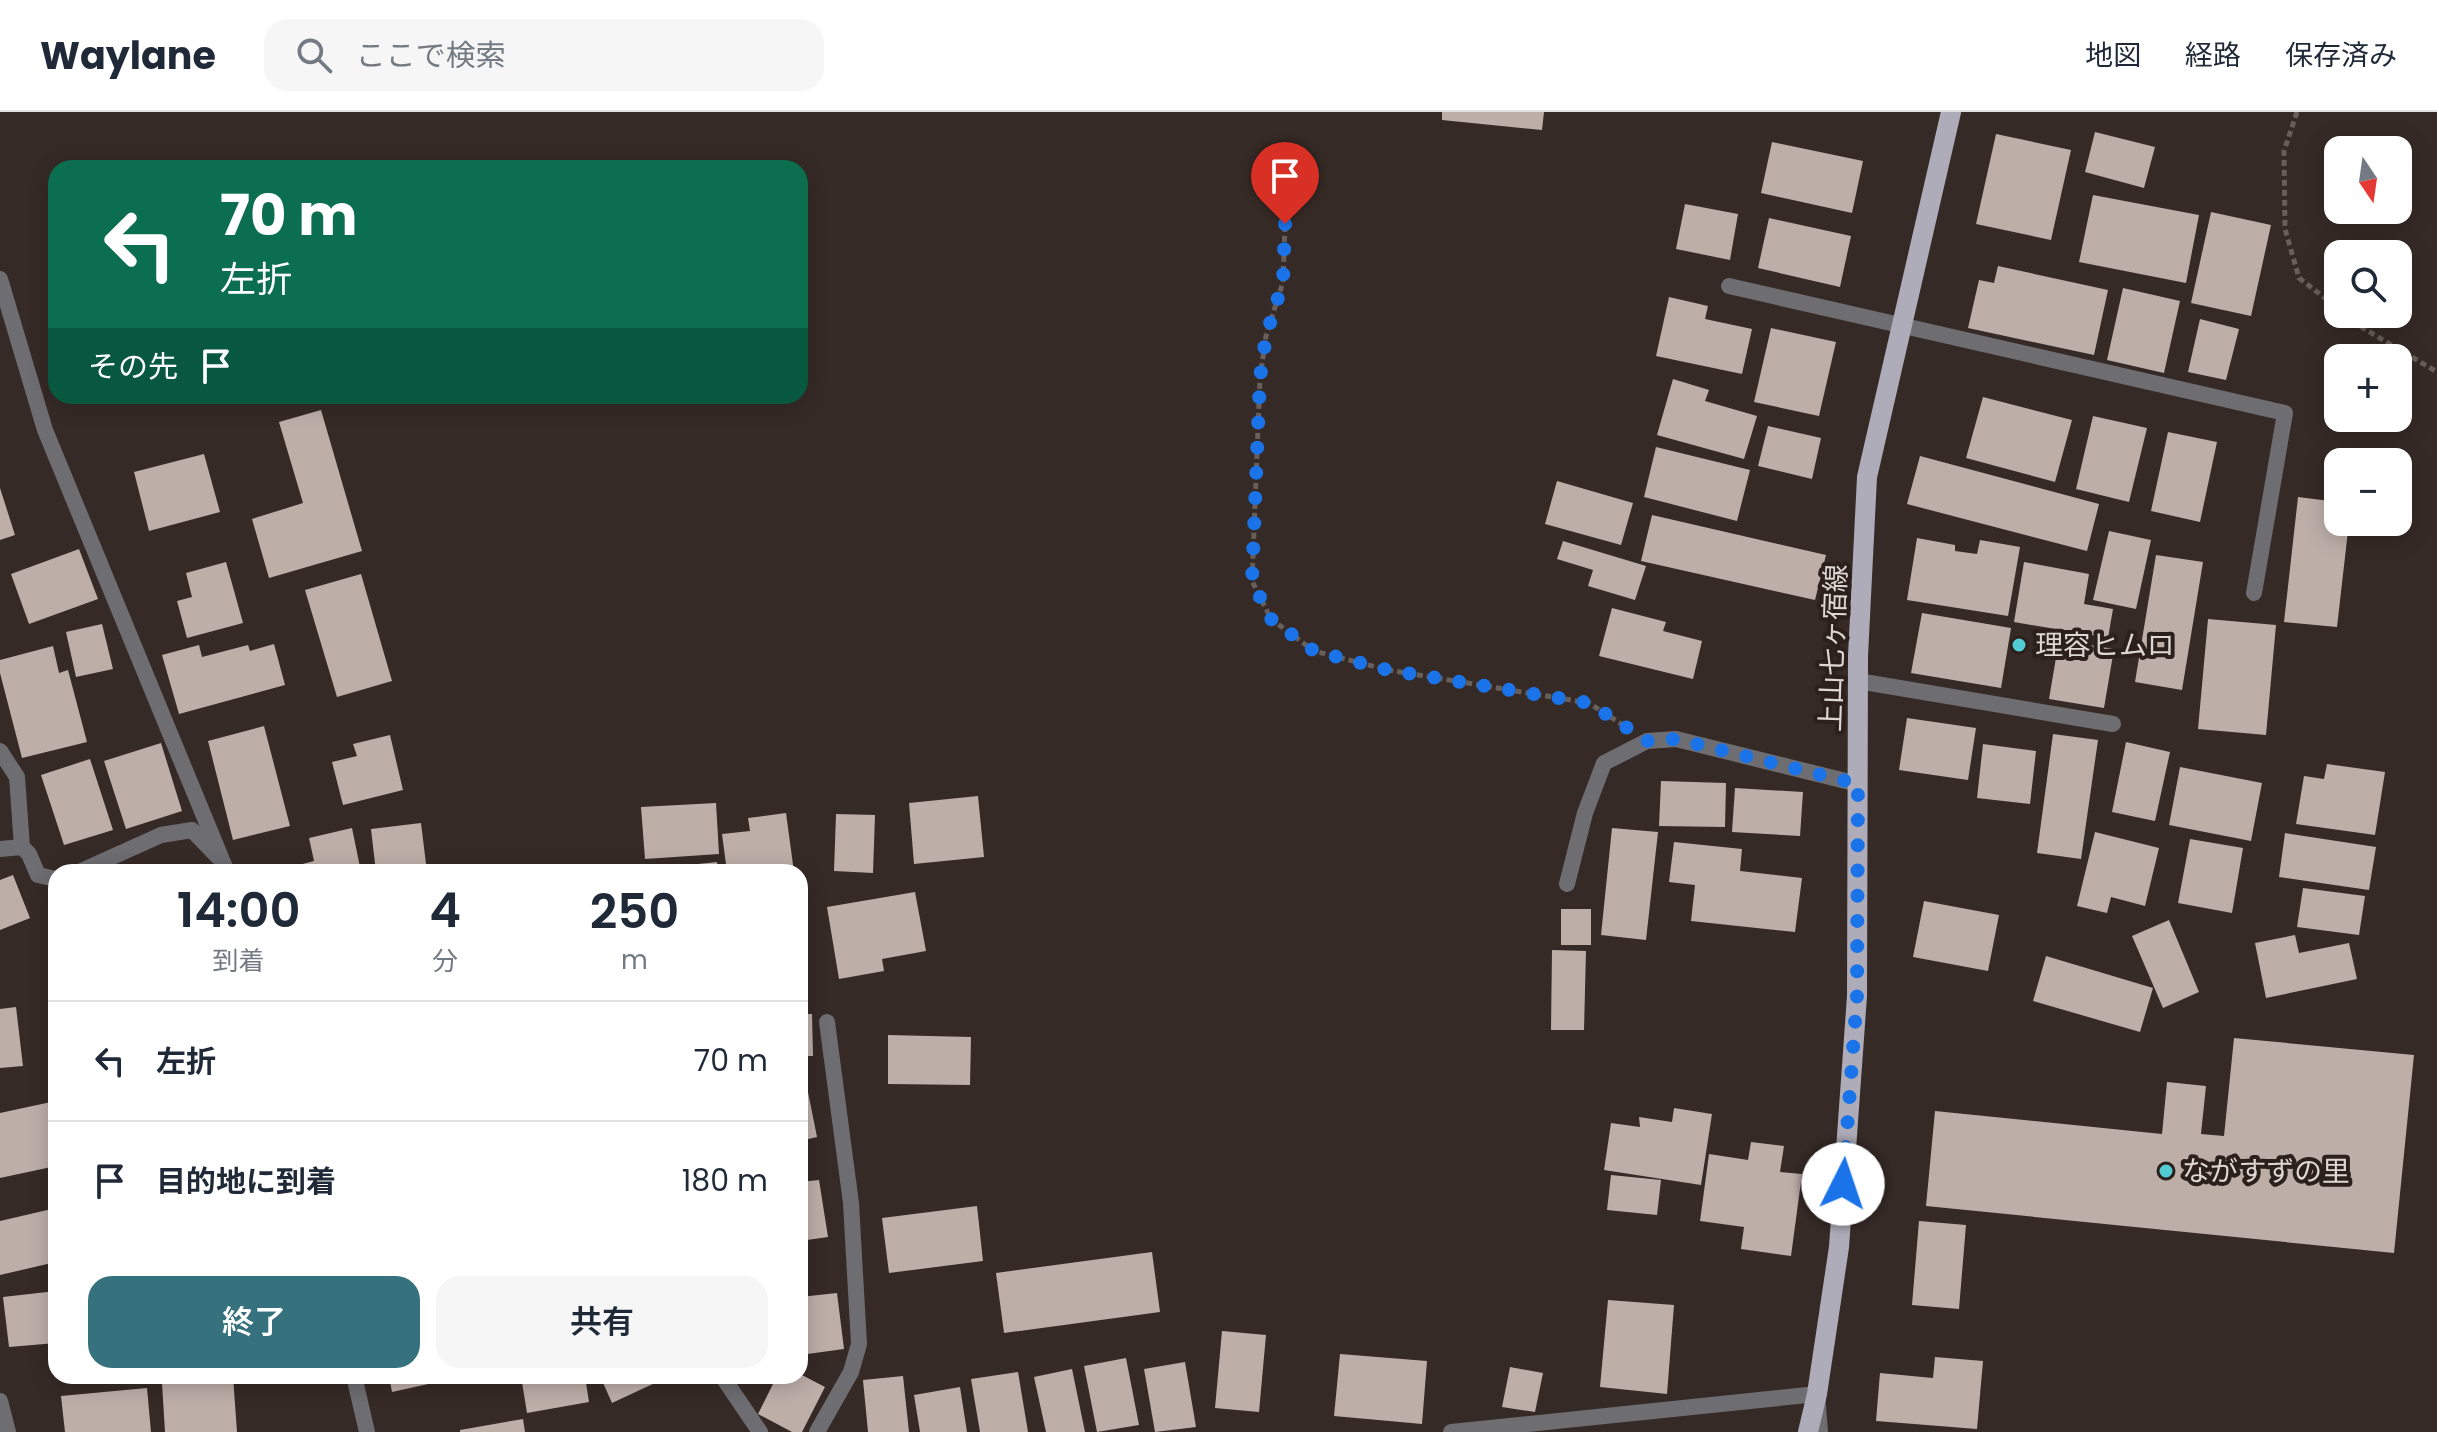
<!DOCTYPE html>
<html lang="ja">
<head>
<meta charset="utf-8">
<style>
  :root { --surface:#fff; --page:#f6f6f7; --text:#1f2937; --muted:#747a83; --line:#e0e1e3; --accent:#36727e }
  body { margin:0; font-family:Poppins,"Noto Sans JP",sans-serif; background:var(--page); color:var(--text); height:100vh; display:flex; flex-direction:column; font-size:30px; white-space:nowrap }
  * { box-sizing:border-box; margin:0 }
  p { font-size:26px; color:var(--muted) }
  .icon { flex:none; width:44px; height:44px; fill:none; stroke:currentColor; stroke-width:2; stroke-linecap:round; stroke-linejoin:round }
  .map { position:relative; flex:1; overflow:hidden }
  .sheet { position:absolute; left:48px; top:752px; width:760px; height:520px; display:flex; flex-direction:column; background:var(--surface); border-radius:24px; box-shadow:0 4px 20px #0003 }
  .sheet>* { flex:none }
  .guide { position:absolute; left:48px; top:48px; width:760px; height:244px; border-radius:24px; box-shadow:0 4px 20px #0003; background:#0b6e4f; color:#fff; overflow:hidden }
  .needle { width:52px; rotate:167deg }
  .tools { position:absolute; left:2324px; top:24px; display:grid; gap:16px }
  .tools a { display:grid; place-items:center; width:88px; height:88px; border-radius:16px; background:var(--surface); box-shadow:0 4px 20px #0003; font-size:40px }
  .pin { position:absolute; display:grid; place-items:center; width:68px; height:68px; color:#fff; margin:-82px -34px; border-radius:50% 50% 50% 0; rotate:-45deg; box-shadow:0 0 8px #0007 }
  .pin .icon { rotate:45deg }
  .me { position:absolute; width:88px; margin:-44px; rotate:4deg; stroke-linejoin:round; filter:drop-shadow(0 0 6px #0008) }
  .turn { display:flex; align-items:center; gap:28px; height:168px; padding:0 40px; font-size:36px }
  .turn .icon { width:104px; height:104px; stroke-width:2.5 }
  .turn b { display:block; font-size:56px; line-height:68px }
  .then { display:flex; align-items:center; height:76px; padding:0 40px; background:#0003; gap:16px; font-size:30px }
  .eta { display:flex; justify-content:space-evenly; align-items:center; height:136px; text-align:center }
  .eta b { font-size:48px; font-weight:600; line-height:56px }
  .action { display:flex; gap:16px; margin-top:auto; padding:16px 40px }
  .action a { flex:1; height:92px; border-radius:24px; background:var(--accent); color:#fff; font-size:32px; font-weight:600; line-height:92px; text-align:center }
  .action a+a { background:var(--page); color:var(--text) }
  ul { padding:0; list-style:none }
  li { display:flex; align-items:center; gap:24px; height:120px; padding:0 40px; border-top:2px solid var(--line) }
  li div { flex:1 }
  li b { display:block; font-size:30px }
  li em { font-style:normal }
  header { display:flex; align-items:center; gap:48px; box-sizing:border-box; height:112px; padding:0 40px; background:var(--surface); border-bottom:2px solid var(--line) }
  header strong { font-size:38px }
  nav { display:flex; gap:44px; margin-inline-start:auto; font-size:28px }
  .search { width:560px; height:72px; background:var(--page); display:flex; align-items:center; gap:20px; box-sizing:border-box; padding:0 28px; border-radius:24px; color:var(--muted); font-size:30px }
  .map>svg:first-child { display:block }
</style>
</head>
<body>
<header>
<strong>Waylane</strong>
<div class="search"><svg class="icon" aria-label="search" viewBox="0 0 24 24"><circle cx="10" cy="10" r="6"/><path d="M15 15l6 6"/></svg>ここで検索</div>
<nav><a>地図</a><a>経路</a><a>保存済み</a></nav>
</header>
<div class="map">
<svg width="2437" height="1320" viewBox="0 0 2437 1320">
  <rect width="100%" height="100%" fill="#362a26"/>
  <path fill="#bdaea8" d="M1442 0H1544L1542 18 1442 8Z
    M2095 20 2155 35 2144 76 2085 60Z
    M1996 22 2071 38 2051 128 1976 112Z
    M1772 30 1863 49 1852 101 1761 81Z
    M2093 83 2199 103 2186 171 2079 150Z
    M1685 92 1738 102 1730 148 1676 137Z
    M2211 100 2271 113 2251 204 2191 191Z
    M1769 106 1851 124 1840 175 1758 156Z
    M1998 154 2108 178 2094 243 1968 216 1979 168 1994 171Z
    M2123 176 2180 189 2164 261 2107 248Z
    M1669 185 1708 194 1705 207 1752 217 1742 262 1656 244Z
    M2200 207 2239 217 2226 268 2188 260Z
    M1771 216 1836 230 1819 304 1754 290Z
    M1673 267 1709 278 1705 289 1757 304 1744 347 1657 323Z
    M1983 285 2072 308 2055 370 1966 346Z
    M321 298 362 439 269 466 252 407 303 391 279 310Z
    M2093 304 2147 316 2129 390 2076 377Z
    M1768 314 1821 326 1812 367 1758 354Z
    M2168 320 2217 330 2200 410 2151 399Z
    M1656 335 1750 358 1737 409 1644 385Z
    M204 342 220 400 149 419 134 360Z
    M1920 344 2099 392 2087 439 1907 392Z
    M1557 369 1633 391 1621 433 1545 412Z
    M0 376 15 423 0 428Z
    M2298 385 2338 390V410H2349L2337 515 2284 510Z
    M1652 403 1826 443 1815 488 1641 449Z
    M2109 419 2151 428 2136 497 2093 488Z
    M1917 426 1955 433V439L1977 442 1980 428 2020 435 2008 504 1907 488Z
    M1563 429 1646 454 1635 488 1588 474 1593 458 1557 447Z
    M79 437 98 487 29 512 11 462Z
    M2156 443 2203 450 2182 578 2135 570Z
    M226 450 243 511 187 526 177 489 192 485 186 461Z
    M2024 450 2089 462 2084 492 2113 497 2108 526 2014 510Z
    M361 462 392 569 337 585 305 478Z
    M1612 496 1666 510 1663 519 1702 529 1693 567 1599 544Z
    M1922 501 2011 516 2001 576 1911 561Z
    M2208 507 2276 513 2266 623 2198 617Z
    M102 512 113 557 76 565 66 520Z
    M2059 528 2114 537 2104 596 2049 587Z
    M274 532 285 573 179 602 162 543 199 533 202 545 248 533 250 539Z
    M53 534 59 561 68 558 87 630 22 646 0 561V548Z
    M1907 606 1976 616 1968 668 1899 658Z
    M264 614 290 714 233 728 208 629Z
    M2053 622 2098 628 2081 747 2037 741Z
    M390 623 403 678 343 693 332 650 357 644 353 632Z
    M2126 630 2170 640 2155 709 2112 700Z
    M161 631 182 699 126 717 104 649Z
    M1983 632 2036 639 2030 692 1977 686Z
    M90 647 113 718 64 733 41 663Z
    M2327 652 2385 660 2375 723 2296 712 2304 664 2324 667Z
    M2180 655 2262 671 2251 729 2169 713Z
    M1661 669 1726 671 1725 715 1659 714Z
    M1735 676 1803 680 1800 724 1732 720Z
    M978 684 984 745 914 752 909 691Z
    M716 691 719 742 645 747 641 695Z
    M786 701 794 760H727L722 722 750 719 748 706Z
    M836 702 875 703 873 761 834 759Z
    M421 711 427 760H376L371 717Z
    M352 716 361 760H272L314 749 309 726Z
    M1612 716 1658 720 1646 828 1601 823Z
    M2095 720 2159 736 2145 794 2111 785 2107 801 2077 794Z
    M2285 721 2376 735 2369 778 2279 765Z
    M2190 727 2243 736 2232 801 2178 791Z
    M1674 730 1742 737 1740 759 1802 766 1795 820 1691 809 1695 773 1669 770Z
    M717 750 718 760H660V756Z
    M13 763 30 806 0 818V768Z
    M2303 776 2365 784 2359 823 2297 815Z
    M915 780 926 839 882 847 884 859 839 867 827 795Z
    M1924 789 1999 803 1988 859 1913 845Z
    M1561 797H1591V833H1561Z
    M2169 808 2199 880 2163 896 2132 824Z
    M2295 823 2299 841 2349 831 2357 867 2266 886 2255 831Z
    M1552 838 1586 839 1584 918H1551Z
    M2046 844 2153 876 2140 920 2033 889Z
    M16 895 23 954 0 956V897Z
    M800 902H812L813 944H800Z
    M888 923 971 925 970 973 888 972Z
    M2234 926 2414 943 2394 1141 1926 1094 1935 999 2162 1022 2167 970 2206 974 2201 1022 2224 1024Z
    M806 970 817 1025 800 1029V971Z
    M51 990 56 1014V1054L0 1066V1001Z
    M1674 996 1712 1002 1701 1073 1604 1058 1611 1011 1640 1015 1639 1005 1672 1010Z
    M1751 1030 1784 1034 1780 1060 1802 1062 1791 1144 1741 1137 1744 1115 1700 1109 1709 1042 1748 1048Z
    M1611 1063 1661 1068 1657 1103 1607 1098Z
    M819 1068 828 1125 800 1129V1070Z
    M977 1094 983 1149 889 1161 882 1106Z
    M56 1096V1150L0 1163V1109Z
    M1919 1109 1966 1113 1959 1197 1912 1193Z
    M1152 1140 1160 1200 1004 1221 996 1161Z
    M56 1179V1231L9 1235 3 1185Z
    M837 1181 844 1237 800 1243V1185Z
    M1608 1188 1674 1193 1667 1282 1600 1275Z
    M1222 1219 1266 1223 1259 1300 1215 1296Z
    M1340 1242 1427 1249 1422 1312 1334 1304Z
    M1935 1245 1983 1249 1977 1317 1876 1309 1880 1261 1933 1266Z
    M1126 1246 1139 1313 1097 1320 1084 1254Z
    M1185 1250 1196 1315 1155 1320 1144 1257Z
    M1510 1255 1543 1261 1535 1300 1502 1295Z
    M1072 1257 1085 1320H1046L1034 1265Z
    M1018 1260 1028 1320H980L971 1267Z
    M800 1262 825 1275 802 1320H792L758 1302 777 1264H800Z
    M183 1264H233L237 1320H165L162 1271 183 1270Z
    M389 1264H460V1265L392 1280Z
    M521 1264H585L589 1290 527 1301Z
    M600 1264H670L612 1291Z
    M903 1264 909 1320H868L863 1268Z
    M960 1275 967 1320H920L914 1283Z
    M147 1276 151 1320H65L61 1284Z
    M523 1307 525 1320H460V1318Z"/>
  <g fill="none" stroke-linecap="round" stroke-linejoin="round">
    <path stroke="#685e5a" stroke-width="5" stroke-dasharray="6 4" stroke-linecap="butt" d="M2297 0 2284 39 2285 117 2299 166 2338 196
      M1287 54 1283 170 1266 224 1260 266 1252 469 1271 507 1314 539 1388 558 1589 591 1623 613
      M2345 202 2363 216 2437 260"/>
    <path stroke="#6e6d72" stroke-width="16" d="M0 167 45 318 227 760
      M1729 174 2285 301 2254 481
      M1858 569 2113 612
      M0 639 17 665 22 735
      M0 737 22 735 29 742 38 763 56 767
      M79 760 161 723 192 718 218 745
      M1567 772 1585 701 1604 651 1647 629 1676 627 1858 672
      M354 1264 367 1320
      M722 1264 760 1320
      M0 1289 8 1320
      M817 1320 851 1260 859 1232 851 1091 827 910"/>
    <path stroke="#6e6d72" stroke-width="16" d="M1451 1320 1817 1282 1820 1320"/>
    <path stroke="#aeacb8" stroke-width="20" d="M1808 1320 1817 1282 1839 1135 1857 884 1858 544 1867 365 1951 0"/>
  </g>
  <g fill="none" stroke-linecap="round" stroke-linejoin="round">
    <path stroke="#1a73e8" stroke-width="14" stroke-dasharray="0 25.2" d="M1285 112 1283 170 1266 224 1260 266 1252 469 1271 507 1314 539 1388 558 1589 591 1647 629 1676 627 1858 672 1857 884 1843 1072"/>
  </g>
  <g fill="#51ccd4" stroke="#2c201c" stroke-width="3">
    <circle cx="2019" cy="533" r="8"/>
    <circle cx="2166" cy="1059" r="8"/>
  </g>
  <g text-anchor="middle" stroke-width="8" stroke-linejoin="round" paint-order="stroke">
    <g font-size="28" fill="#ddd6d3" stroke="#2c201c" text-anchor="start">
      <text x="2035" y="543">理容ヒムロ</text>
      <text x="2182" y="1069">ながすずの里</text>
    </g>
    <g font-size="28" fill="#ddd6d3" stroke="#2c201c">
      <text transform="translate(1833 536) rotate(-88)" y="10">上山七ヶ宿線</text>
    </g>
  </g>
</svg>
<div class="tools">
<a><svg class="needle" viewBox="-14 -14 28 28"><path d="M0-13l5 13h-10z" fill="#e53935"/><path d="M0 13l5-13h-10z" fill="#747a83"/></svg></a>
<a><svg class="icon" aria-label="search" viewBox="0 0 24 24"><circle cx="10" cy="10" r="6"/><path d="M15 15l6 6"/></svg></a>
<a>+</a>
<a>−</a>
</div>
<div class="pin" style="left:1285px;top:112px;background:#d93025"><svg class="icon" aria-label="arrive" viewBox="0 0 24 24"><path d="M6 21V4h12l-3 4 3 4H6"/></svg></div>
<svg class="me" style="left:1843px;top:1072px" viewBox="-20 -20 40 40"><circle r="19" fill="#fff"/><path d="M0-13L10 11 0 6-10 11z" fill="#1a73e8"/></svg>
<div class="guide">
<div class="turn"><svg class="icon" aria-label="left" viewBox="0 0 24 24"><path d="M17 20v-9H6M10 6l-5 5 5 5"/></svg><div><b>70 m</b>左折</div></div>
<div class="then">その先<svg class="icon" aria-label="arrive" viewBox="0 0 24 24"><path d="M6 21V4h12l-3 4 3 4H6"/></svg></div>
</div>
<section class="sheet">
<div class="eta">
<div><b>14:00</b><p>到着</p></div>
<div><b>4</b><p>分</p></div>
<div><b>250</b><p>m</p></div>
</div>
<ul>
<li><svg class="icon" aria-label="left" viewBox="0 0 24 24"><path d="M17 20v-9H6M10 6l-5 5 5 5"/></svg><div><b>左折</b></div><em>70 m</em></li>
<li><svg class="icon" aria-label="arrive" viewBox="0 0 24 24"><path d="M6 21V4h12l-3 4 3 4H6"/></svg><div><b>目的地に到着</b></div><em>180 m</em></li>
</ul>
<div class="action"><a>終了</a><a>共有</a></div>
</section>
</div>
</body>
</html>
